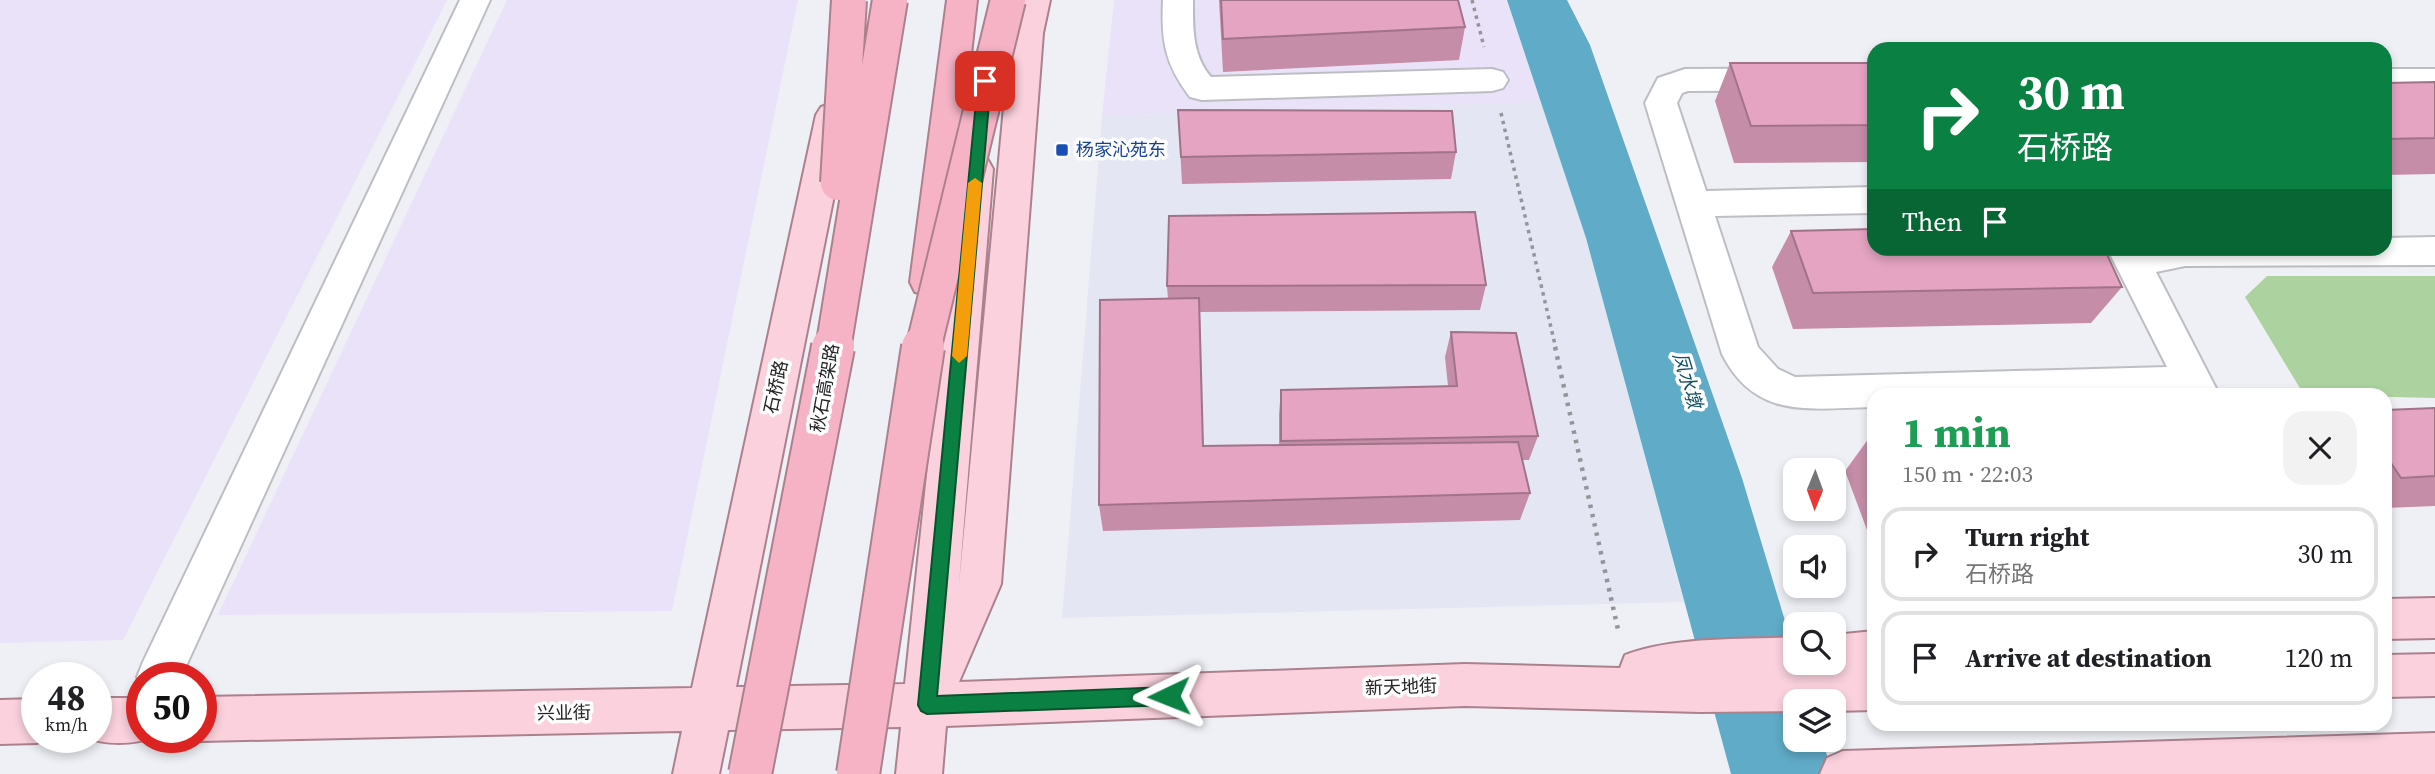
<!DOCTYPE html>
<html lang="en">
<head>
<meta charset="utf-8">
<style>
  :root { --surface:#fff; --page:#f2f2f2; --text:#202124; --muted:#757577; --line:#e0e0e0 }
  body { margin:0; font-family:"Source Serif 4","Noto Sans SC",serif; background:var(--page); color:var(--text); height:100vh; display:flex; flex-direction:column; font-size:26px; white-space:nowrap }
  * { box-sizing:border-box; margin:0 }
  p { font-size:23px; color:var(--muted) }
  .icon { flex:none; width:38px; height:38px; fill:none; stroke:currentColor; stroke-width:2; stroke-linecap:round; stroke-linejoin:round }
  .map { position:relative; flex:1; overflow:hidden }
  .panel { position:absolute; left:1867px; top:388px; width:525px; height:343px; display:flex; flex-direction:column; background:var(--surface); border-radius:21px; box-shadow:0 4px 10px #0003 }
  .panel>* { flex:none }
  .guide { position:absolute; left:1867px; top:42px; width:525px; height:214px; border-radius:21px; box-shadow:0 4px 10px #0003; background:#0b8043; color:#fff; overflow:hidden }
  .needle { width:46px; rotate:181deg }
  .fabs { position:absolute; left:1783px; top:458px; display:grid; gap:14px }
  .fabs a { display:grid; place-items:center; width:63px; height:63px; border-radius:14px; background:var(--surface); box-shadow:0 4px 10px #0003; font-size:35px }
  .speed { position:absolute; left:21px; top:662px; display:flex; gap:14px; font-size:35px; font-weight:700; text-align:center }
  .speed>* { display:grid; place-content:center; width:91px; height:91px; border-radius:50%; background:var(--surface); box-shadow:0 4px 10px #0003; line-height:1 }
  .speed small { font-size:18px; font-weight:400 }
  .speed .limit { border:10px solid #d22; background:#fff; color:#111 }
  .pin { position:absolute; display:grid; place-items:center; width:60px; height:60px; color:#fff; margin:-30px; border-radius:14px; box-shadow:0 4px 10px #0006 }
  .me { position:absolute; width:77px; margin:-38px; rotate:268deg; stroke-linejoin:round; filter:drop-shadow(0 0 5px #0008) }
  .turn { display:flex; align-items:center; gap:24px; height:147px; padding:0 35px; font-size:32px }
  .turn .icon { width:91px; height:91px; stroke-width:2.5 }
  .turn b { display:block; font-size:49px; line-height:60px }
  .then { display:flex; align-items:center; height:66px; padding:0 35px; background:#0003; gap:14px; font-size:26px }
  .round { display:grid; place-items:center; flex:none; width:74px; height:74px; border-radius:21px; background:var(--page) }
  .headline { display:flex; align-items:center; justify-content:space-between; height:119px; padding:0 35px }
  h1 { font-size:42px; font-weight:700; line-height:52px; color:#1e9e55 }
  ul { padding:0; list-style:none }
  li { display:flex; align-items:center; gap:21px; height:94px; margin:0 14px 10px; padding:0 21px; border:4px solid var(--line); border-radius:21px }
  li div { flex:1 }
  li b { display:block; font-size:26px }
  li em { font-style:normal }
  .map>svg:first-child { display:block }
</style>
</head>
<body>
<div class="map">
<svg width="2435" height="774" viewBox="0 0 2435 774">
  <rect width="100%" height="100%" fill="#eff0f5"/>
  <path fill="#e4e6f3" d="M1541 102 1586 238 1684 602 1062 618 1102 116Z"/>
  <path fill="#eae2f8" d="M0 0H447L123 640 0 643Z
    M507 0H798L672 611 218 615Z
    M1114 0H1507L1541 102 1102 116Z"/>
  <path fill="#abd29f" d="M2267 276H2435V398L2304 395 2245 297Z"/>
  <path fill="#60abc8" d="M1507 0H1567L1590 45 1742 478 1795 654 1796 740H1822L1833 774H1731L1586 238Z"/>
  <g fill="none" stroke-linecap="round" stroke-linejoin="round">
    <defs>
      <path id="minor" d="M460 0H490L181 677H142V688L137 677 143 662Z
        M1163 0H1193C1193 28 1192 55 1211 77L1492 69 1503 72 1508 80 1503 88 1492 91 1202 100 1190 97C1165 64 1161 41 1163 0Z
        M1874 68V90L1688 91 1682 93 1677 103 1706 191 1874 187V213L1715 216 1758 347 1778 369 1795 377 2167 367 2107 248H2385V238L2435 237V265L2185 266 2156 272 2220 396H1874V407C1811 408 1756 421 1722 354L1645 103 1658 78 1685 69Z
        M2385 69H2435V91H2385Z"/>
      <path id="major" d="M1020 0H1050L1043 33 1001 584 959 682 1465 664 1620 668 1625 655C1674 636 1743 640 1796 637V663H1815L1813 669H1818L1816 663H1834V635L1874 631V710L1834 711V702H1796V711L1700 712 1465 706 946 726 942 774H896L901 727 728 730 719 774H673L682 731 201 741 191 737H201V697L692 688 816 115 821 107 833 103 845 107 850 115 736 687 905 684 959 169 964 160 976 157 988 160 993 169 959 584 1011 33Z
        M2435 598V638L2385 639V599Z
        M2435 654V696L2385 697V655Z
        M96 698H142V737H154C134 745 104 745 84 737H96Z
        M37 699V737H52L37 743 0 744V700Z
        M2435 733V774H1820L1827 758 1843 751Z"/>
      <path id="highway" d="M947 0H977L946 282 941 292 928 296 915 292 910 282Z"/>
    </defs>
    <use href="#minor" stroke="#bdbec3" stroke-width="4"/>
    <use href="#major" stroke="#ac818e" stroke-width="4"/>
    <use href="#highway" stroke="#ac818e" stroke-width="4"/>
    <path stroke="#949598" stroke-width="3.5" stroke-dasharray="3.5 4.5" stroke-linecap="butt" d="M1472 0 1484 47
      M1501 113 1556 349"/>
    <path stroke="#949598" stroke-width="4.5" stroke-dasharray="3.5 6" stroke-linecap="butt" d="M1555 347 1619 634"/>
    <use href="#minor" fill="#fff" fill-rule="evenodd"/>
    <use href="#major" fill="#fad1dd" fill-rule="evenodd"/>
    <use href="#highway" fill="#f6b3c6" fill-rule="evenodd"/>
    <defs>
      <path id="highway-bridge-far1" d="M838 183 849 0
        M833 349 890 0
        M923 349 1008 0"/>
      <path id="highway-bridge" d="M750 774 833 347
        M858 774 923 347"/>
    </defs>
    <use href="#highway-bridge-far1" stroke="#ac818e" stroke-width="38" stroke-linecap="butt"/>
    <use href="#highway-bridge" stroke="#ac818e" stroke-width="46" stroke-linecap="butt"/>
    <use href="#highway-bridge-far1" stroke="#f6b3c6" stroke-width="34"/>
    <use href="#highway-bridge" stroke="#f6b3c6" stroke-width="42"/>
  </g>
  <path fill="#c58da7" d="M1219 0H1458L1465 27 1459 60 1223 72Z
    M1730 63H1874V162L1734 163 1715 101Z
    M2435 82V174L2385 175V83Z
    M1178 110 1456 152 1451 179 1182 184Z
    M1791 231 2122 287 2091 323 1793 329 1772 267Z
    M1486 285 1480 310 1200 312 1203 446 1279 445V414L1281 390 1448 386 1445 357 1451 332 1538 436 1529 460H1522L1530 493 1520 520 1103 531 1099 505 1168 299 1167 286Z
    M2435 408V506L2385 508V410Z
    M1869 438H1874V538H1870L1845 471Z"/>
  <path fill="#e5a4c2" stroke="#a07388" stroke-width="2" d="M1221 0H1458L1465 27 1223 39Z
    M1730 63H1874V125L1751 126Z
    M2435 82V138L2385 139V83Z
    M1178 110 1452 111 1456 152 1181 157Z
    M1475 212 1486 285 1167 286 1169 216Z
    M1874 229V248H2104L2122 287 1813 293 1791 231Z
    M1199 298 1203 446 1518 442 1530 493 1099 505 1100 300Z
    M1451 332 1516 333 1538 436 1281 441V390L1457 386Z
    M2435 408V476L2401 478 2385 454V410Z
    M1869 438H1874V451Z"/>
  <path fill="#0b8043" stroke="#07532c" stroke-width="2" d="M985 77 991 81 937 696 1169 687 1176 690 1178 696 1176 702 1169 705 927 714 921 711 918 705 978 81Z"/>
  <path fill="#f59e0b" d="M975 178 982 183 967 356 959 363 952 356 968 183Z"/>
  <rect fill="#1a4fb4" stroke="#fdfdfe" stroke-width="2.5" x="1055" y="143" width="14" height="14" rx="3.5"/>
  <g text-anchor="middle" stroke-width="7" stroke-linejoin="round" paint-order="stroke">
    <g font-size="18" fill="#164399" stroke="#fdfdfe" text-anchor="start">
      <text x="1076" y="156">杨家沁苑东</text>
    </g>
    <g font-size="18" fill="#232325" stroke="#fdfdfe">
      <text transform="translate(776 387) rotate(-78)" y="6">石桥路</text>
      <text transform="translate(825 388) rotate(-80)" y="6">秋石高架路</text>
      <text transform="translate(1401 687) rotate(-2)" y="6">新天地街</text>
      <text transform="translate(564 713) rotate(-1)" y="6">兴业街</text>
    </g>
    <g font-size="19" font-style="italic" fill="#0f4f64" stroke="#fdfdfe">
      <text transform="translate(1688 380) rotate(73)" y="7">凤水墩</text>
    </g>
  </g>
</svg>
<div class="fabs">
<a><svg class="needle" viewBox="-14 -14 28 28"><path d="M0-13l5 13h-10z" fill="#e53935"/><path d="M0 13l5-13h-10z" fill="#757577"/></svg></a>
<a><svg class="icon" aria-label="sound" viewBox="0 0 24 24"><path d="M4 9h4l5-4v14l-5-4H4zM17 9q2 3 0 6"/></svg></a>
<a><svg class="icon" aria-label="search" viewBox="0 0 24 24"><circle cx="10" cy="10" r="6"/><path d="M15 15l6 6"/></svg></a>
<a><svg class="icon" aria-label="layers" viewBox="0 0 24 24"><path d="M12 4l9 5-9 5-9-5zM3 14l9 5 9-5"/></svg></a>
</div>
<div class="speed"><div>48<small>km/h</small></div><div class="limit">50</div></div>
<div class="pin" style="left:985px;top:81px;background:#d93025"><svg class="icon" aria-label="arrive" viewBox="0 0 24 24"><path d="M6 21V4h12l-3 4 3 4H6"/></svg></div>
<svg class="me" style="left:1169px;top:696px" viewBox="-20 -20 40 40"><path d="M0-17L14 15 0 8-14 15z" fill="#0b8043" stroke="#fff" stroke-width="4"/></svg>
<div class="guide">
<div class="turn"><svg class="icon" aria-label="right" viewBox="0 0 24 24"><path d="M7 20v-9h11M14 6l5 5-5 5"/></svg><div><b>30 m</b>石桥路</div></div>
<div class="then">Then<svg class="icon" aria-label="arrive" viewBox="0 0 24 24"><path d="M6 21V4h12l-3 4 3 4H6"/></svg></div>
</div>
<section class="panel">
<div class="headline"><div><h1>1 min</h1><p>150 m · 22:03</p></div><a class="round"><svg class="icon" aria-label="close" viewBox="0 0 24 24"><path d="M6 6l12 12M18 6L6 18"/></svg></a></div>
<ul>
<li><svg class="icon" aria-label="right" viewBox="0 0 24 24"><path d="M7 20v-9h11M14 6l5 5-5 5"/></svg><div><b>Turn right</b><p>石桥路</p></div><em>30 m</em></li>
<li><svg class="icon" aria-label="arrive" viewBox="0 0 24 24"><path d="M6 21V4h12l-3 4 3 4H6"/></svg><div><b>Arrive at destination</b></div><em>120 m</em></li>
</ul>
</section>
</div>
</body>
</html>
